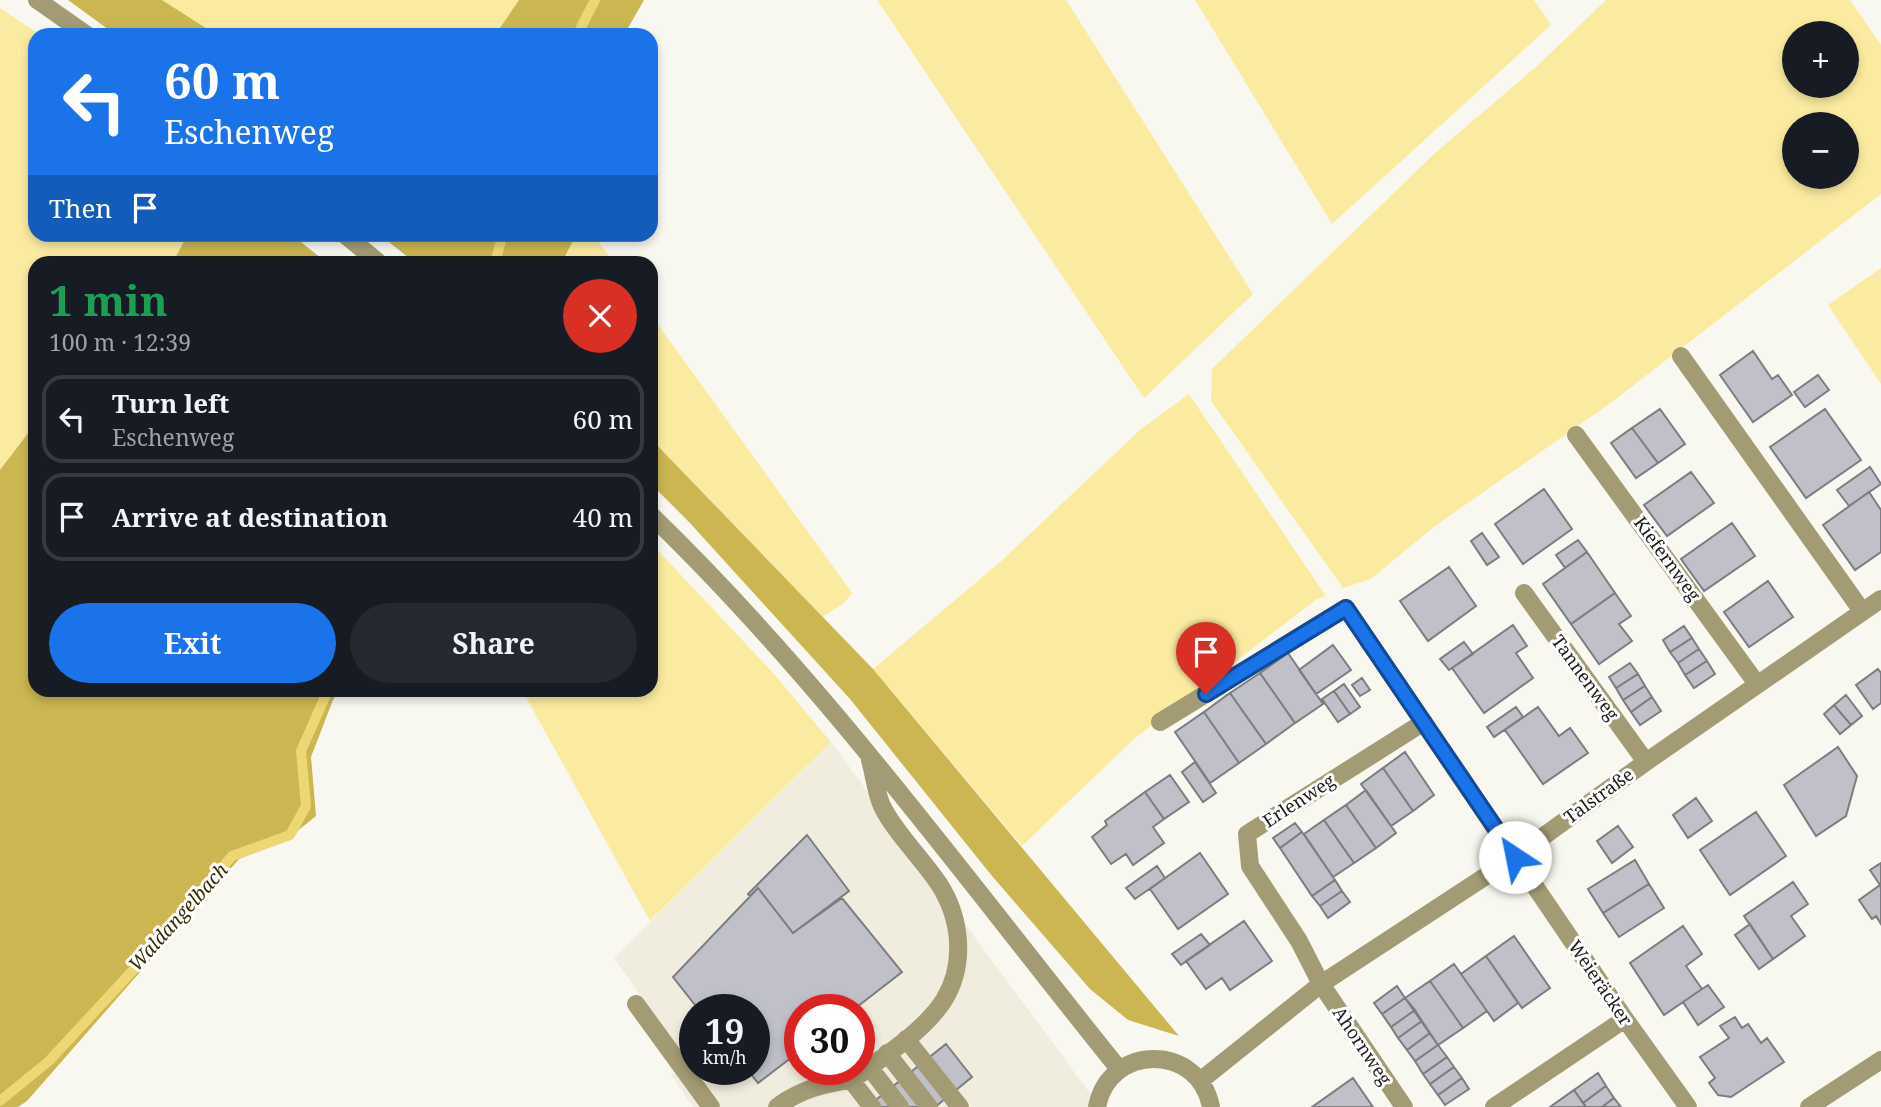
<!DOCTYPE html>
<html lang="en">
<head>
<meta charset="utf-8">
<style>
  :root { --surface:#171b24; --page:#242831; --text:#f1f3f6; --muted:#9ea1a6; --line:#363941; --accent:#1a73e8 }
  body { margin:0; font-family:"Noto Serif",serif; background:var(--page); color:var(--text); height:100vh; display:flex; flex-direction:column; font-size:26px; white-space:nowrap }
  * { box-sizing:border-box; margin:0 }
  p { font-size:23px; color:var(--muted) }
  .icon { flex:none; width:38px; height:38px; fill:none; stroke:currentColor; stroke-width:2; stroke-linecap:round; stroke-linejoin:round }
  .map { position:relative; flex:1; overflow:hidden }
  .details { position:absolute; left:28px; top:256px; width:630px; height:441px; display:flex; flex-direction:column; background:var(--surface); border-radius:21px; box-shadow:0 4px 10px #0003 }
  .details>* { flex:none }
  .hud { position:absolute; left:28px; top:28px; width:630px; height:214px; border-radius:21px; box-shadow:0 4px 10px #0003; background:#1a73e8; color:#fff; overflow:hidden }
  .tools { position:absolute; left:1782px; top:21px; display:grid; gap:14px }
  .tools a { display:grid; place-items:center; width:77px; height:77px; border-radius:50%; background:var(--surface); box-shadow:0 4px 10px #0003; font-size:35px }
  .speed { position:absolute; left:679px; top:994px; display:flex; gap:14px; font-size:35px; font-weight:700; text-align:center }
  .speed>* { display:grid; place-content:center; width:91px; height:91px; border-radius:50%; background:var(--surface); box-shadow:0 4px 10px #0003; line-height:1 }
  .speed small { font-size:18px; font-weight:400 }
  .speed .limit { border:10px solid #d22; background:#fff; color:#111 }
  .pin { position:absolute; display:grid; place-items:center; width:60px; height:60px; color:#fff; margin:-72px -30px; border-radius:50% 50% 50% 0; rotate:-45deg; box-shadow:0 0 7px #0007 }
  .pin .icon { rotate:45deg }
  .me { position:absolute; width:77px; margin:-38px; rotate:326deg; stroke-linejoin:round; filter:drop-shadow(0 0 5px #0008) }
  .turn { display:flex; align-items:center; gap:24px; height:147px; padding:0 21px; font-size:32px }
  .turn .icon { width:91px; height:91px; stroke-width:2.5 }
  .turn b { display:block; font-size:49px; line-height:60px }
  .then { display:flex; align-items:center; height:66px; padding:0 21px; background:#0003; gap:14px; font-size:26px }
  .round { display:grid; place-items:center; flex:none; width:74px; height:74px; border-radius:37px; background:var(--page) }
  .overview { display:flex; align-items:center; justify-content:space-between; height:119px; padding:0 21px }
  h1 { font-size:42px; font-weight:700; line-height:52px; color:#1e9e55 }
  .button { display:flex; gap:14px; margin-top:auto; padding:14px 21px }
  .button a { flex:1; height:80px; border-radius:42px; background:var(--accent); color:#fff; font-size:28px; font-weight:700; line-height:80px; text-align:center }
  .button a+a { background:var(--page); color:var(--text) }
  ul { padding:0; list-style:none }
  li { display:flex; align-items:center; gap:21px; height:88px; margin:0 14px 10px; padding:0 7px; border:4px solid var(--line); border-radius:21px }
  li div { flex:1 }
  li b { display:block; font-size:26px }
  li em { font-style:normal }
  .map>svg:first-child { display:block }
</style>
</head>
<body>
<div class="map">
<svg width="1881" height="1107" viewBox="0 0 1881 1107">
  <rect width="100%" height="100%" fill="#f9f8f0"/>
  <path fill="#f1edde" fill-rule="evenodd" d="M831 742 1100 1107H693L671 1075 688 1063 614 958ZM695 1010H754V1069H695ZM800 1010H859V1069H800Z"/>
  <path fill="#fbeba1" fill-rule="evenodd" d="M162 0H519L495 35H217Z
    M877 0H1066L1253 294 1144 398Z
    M1195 0H1534L1551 25 1332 224Z
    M1606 0H1850L1881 45V194L1612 402 1435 526 1371 579 1343 588 1211 401 1212 369 1435 153 1537 66ZM1794 33H1846V86H1794ZM1794 124H1846V177H1794Z
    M0 8 40 35H35V234L188 235 173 262H35V424L0 470Z
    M576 234 593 235 614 262H562Z
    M1881 268V384L1828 305Z
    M651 315 852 593 845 602 823 617 651 439Z
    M1189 394 1326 596 1317 599 1134 739 1022 846 873 669 998 564 1141 429Z
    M651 543 774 674 831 742 650 921 522 690H651Z"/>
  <path fill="#cbb652" d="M68 0H162L217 35H116Z
    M519 0H644L624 35H495Z
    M188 234 292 235 326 262H173Z
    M380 235H576L562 262H414Z
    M35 424V690H340L333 700 311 757 316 816 285 841 239 859 27 1101 18 1107H0V470Z
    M651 439 873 669 1179 1036 1128 1020 1090 989 992 876 850 699 689 522 651 484Z"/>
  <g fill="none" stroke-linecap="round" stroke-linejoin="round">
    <path stroke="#edd774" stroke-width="10" d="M577 35 595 0
      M495 262 503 234
      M0 1101 49 1061 136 967 232 856 290 835 306 806 301 751 328 690"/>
  </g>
  <path fill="#c0c0c8" stroke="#7c7c83" stroke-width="2" d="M1753 351 1772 379 1778 375 1792 395 1753 422 1720 375Z
    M1818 375 1829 390 1805 407 1794 392Z
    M1660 409 1685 444 1658 463 1632 428Z
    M1825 409 1861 460 1806 498 1770 447Z
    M1632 428 1658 463 1636 478 1611 443Z
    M1870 467 1881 484 1849 506 1837 490Z
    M1691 472 1714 503 1667 536 1644 505Z
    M1544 489 1572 529 1523 564 1495 524Z
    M1869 492 1881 510V552L1855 570 1823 525Z
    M1732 523 1755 556 1704 591 1681 559Z
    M1482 533 1499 557 1487 565 1471 541Z
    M1578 540 1587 552 1565 568 1556 555Z
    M1587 552 1615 593 1571 624 1543 584Z
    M1449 567 1476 606 1428 641 1400 601Z
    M1768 581 1793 617 1749 647 1724 612Z
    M1615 593 1631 616 1619 624 1632 641 1599 664 1571 624Z
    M1513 625 1527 646 1516 653 1533 678 1484 713 1452 668Z
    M1684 626 1692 638 1670 652 1663 640Z
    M1692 638 1699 649 1678 663 1670 652Z
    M1464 642 1473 654 1449 670 1440 659Z
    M1333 645 1351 670 1316 694 1299 670Z
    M1699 649 1707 661 1685 675 1678 663Z
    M1288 653 1323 704 1295 723 1260 673Z
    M1707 661 1715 674 1694 688 1685 675Z
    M1630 663 1638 674 1616 688 1609 677Z
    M1878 669 1881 673V703L1873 709 1856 685Z
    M1260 673 1295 723 1266 744 1230 693Z
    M1638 674 1645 686 1623 700 1616 688Z
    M1362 678 1370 690 1360 696 1352 685Z
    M1344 684 1360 707 1350 714 1334 691Z
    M1645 686 1652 697 1631 712 1623 700Z
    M1334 691 1350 714 1338 722 1322 699Z
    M1230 693 1266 744 1239 763 1204 712Z
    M1846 695 1862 716 1851 725 1834 705Z
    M1652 697 1661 711 1640 725 1631 712Z
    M1834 705 1851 725 1840 734 1824 714Z
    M1516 707 1523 717 1494 737 1487 727Z
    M1538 707 1559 736 1570 728 1588 753 1543 784 1505 730Z
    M1204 712 1239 763 1210 783 1175 732Z
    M1838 747 1857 776 1846 816 1816 836 1784 785Z
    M1405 752 1434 795 1413 811 1383 768Z
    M1195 762 1216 793 1203 802 1182 772Z
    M1383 768 1413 811 1391 826 1361 784Z
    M1170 775 1189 802 1164 819 1145 792Z
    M1366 790 1396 833 1376 848 1346 805Z
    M1145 792 1164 819 1153 827 1164 843 1133 865 1126 854 1111 864 1092 837 1107 825 1105 821Z
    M1696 798 1712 821 1688 838 1673 815Z
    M1346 805 1376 848 1354 863 1324 820Z
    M1756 812 1786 856 1730 895 1700 850Z
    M1324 820 1354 863 1333 877 1304 834Z
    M1295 823 1302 832 1280 848 1273 838Z
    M1618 826 1633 847 1612 863 1597 841Z
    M1302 832 1335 880 1312 896 1280 848Z
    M807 835 849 891 793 933 758 888 750 896 748 894Z
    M1200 853 1228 894 1178 929 1150 889Z
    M1635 860 1649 884 1603 913 1588 889Z
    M1881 863V924L1876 916 1872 919 1859 900 1880 885 1870 870Z
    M1157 866 1165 878 1135 899 1126 888Z
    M1335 880 1342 891 1320 906 1312 896Z
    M1793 882 1808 904 1791 916 1805 936 1773 959 1744 916Z
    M1649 884 1664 908 1619 937 1603 913Z
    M758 888 793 933 842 898 902 972 853 1010H800V1051L758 1083 747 1069H754V1010H699L673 977Z
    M1342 891 1350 902 1328 918 1320 906Z
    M1244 921 1272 961 1230 990 1222 978 1206 989 1186 961Z
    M1750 924 1773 959 1759 969 1735 935Z
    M1683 926 1702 954 1686 966 1702 989 1664 1015 1630 963Z
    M1201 934 1210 945 1181 965 1172 954Z
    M1514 936 1550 988 1522 1008 1486 956Z
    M1486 956 1518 1003 1494 1021 1461 974Z
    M1454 964 1487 1011 1463 1028 1430 981Z
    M1430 981 1463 1028 1438 1045 1405 998Z
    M1708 985 1724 1007 1698 1025 1683 1002Z
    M1397 986 1405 998 1382 1014 1374 1003Z
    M1405 998 1415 1010 1391 1027 1382 1014Z
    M1415 1010 1422 1021 1398 1038 1391 1027Z
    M1735 1017 1742 1028 1748 1024 1761 1043 1767 1038 1784 1062 1731 1097 1718 1095 1709 1083 1715 1078 1700 1057 1729 1038 1720 1026Z
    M1422 1021 1430 1033 1407 1050 1398 1038Z
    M1430 1033 1438 1045 1415 1061 1407 1050Z
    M946 1044 972 1077 935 1107H867Z
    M1438 1045 1447 1057 1423 1074 1415 1061Z
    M1447 1057 1454 1067 1430 1084 1423 1074Z
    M1454 1067 1462 1078 1438 1095 1430 1084Z
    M1598 1073 1606 1086 1583 1103 1574 1090Z
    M1353 1078 1373 1107H1312Z
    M1462 1078 1469 1089 1445 1105 1438 1095Z
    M1606 1086 1614 1098 1602 1107H1586L1583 1103Z
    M1574 1090 1586 1107H1550Z
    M1614 1098 1621 1107H1602Z"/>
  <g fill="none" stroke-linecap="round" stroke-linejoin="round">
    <path stroke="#a39b74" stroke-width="18" d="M37 0 87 35
      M344 234 378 262
      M1681 356 1862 611
      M1576 435 1757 684
      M651 515C825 683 967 881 1119 1069
      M1524 593 1646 762
      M1160 722 1346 608 1625 1019 1688 1107
      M636 1004 711 1107
      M906 1039 960 1107
      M887 1053 929 1107
      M870 1068 900 1107
      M851 1080 872 1107
      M1200 1081 1321 984 1515 857 1646 762 1881 599
      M777 1107C790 1097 805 1090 820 1086 842 1080 850 1083 869 1068 894 1049 927 1027 944 1000 966 964 961 918 939 884 922 858 895 833 882 806 876 793 874 774 870 760
      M1097 1107C1109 1043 1199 1043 1211 1107
      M1404 1107 1321 984 1299 941 1250 866 1247 834 1424 722
      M1494 1107 1625 1019
      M1809 1107 1881 1060"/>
  </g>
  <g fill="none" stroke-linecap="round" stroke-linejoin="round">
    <defs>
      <path id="route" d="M1206 694 1346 608 1515 857"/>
    </defs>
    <use href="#route" stroke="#114b97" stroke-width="18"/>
    <use href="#route" stroke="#1a73e8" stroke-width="12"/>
  </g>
  <g text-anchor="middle" stroke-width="6" stroke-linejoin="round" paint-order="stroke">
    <g font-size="18" fill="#1d1c1a" stroke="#fff">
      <text transform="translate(1667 559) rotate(54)" y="6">Kiefernweg</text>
      <text transform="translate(1585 678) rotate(54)" y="6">Tannenweg</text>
      <text transform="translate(1599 796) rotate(-36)" y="6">Talstraße</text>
      <text transform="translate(1299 801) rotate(-33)" y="6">Erlenweg</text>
      <text transform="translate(1600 983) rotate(56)" y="6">Weieräcker</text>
      <text transform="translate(1362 1046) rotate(56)" y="6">Ahornweg</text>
    </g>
    <g font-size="19" font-style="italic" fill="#362d01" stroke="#fff">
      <text transform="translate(178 917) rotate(-48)" y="7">Waldangelbach</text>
    </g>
  </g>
</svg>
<div class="tools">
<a>+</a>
<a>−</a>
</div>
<div class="speed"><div>19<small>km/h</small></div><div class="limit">30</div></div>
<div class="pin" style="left:1206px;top:694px;background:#d93025"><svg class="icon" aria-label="arrive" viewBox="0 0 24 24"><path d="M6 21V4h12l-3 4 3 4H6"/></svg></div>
<svg class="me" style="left:1515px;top:857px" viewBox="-20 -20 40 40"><circle r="19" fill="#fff"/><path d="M0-13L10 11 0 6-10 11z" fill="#1a73e8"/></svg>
<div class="hud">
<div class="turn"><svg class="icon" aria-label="left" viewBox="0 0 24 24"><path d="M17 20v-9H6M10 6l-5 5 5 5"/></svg><div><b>60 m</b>Eschenweg</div></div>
<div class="then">Then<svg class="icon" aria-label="arrive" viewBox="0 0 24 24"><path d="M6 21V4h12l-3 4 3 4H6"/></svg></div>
</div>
<section class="details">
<div class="overview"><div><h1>1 min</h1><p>100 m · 12:39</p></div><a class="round" style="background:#d93025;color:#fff"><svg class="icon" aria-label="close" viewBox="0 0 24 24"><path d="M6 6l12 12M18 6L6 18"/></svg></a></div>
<ul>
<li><svg class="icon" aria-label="left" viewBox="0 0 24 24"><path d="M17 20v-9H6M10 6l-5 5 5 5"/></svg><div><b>Turn left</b><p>Eschenweg</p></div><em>60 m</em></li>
<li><svg class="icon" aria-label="arrive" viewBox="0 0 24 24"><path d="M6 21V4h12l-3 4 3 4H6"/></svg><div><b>Arrive at destination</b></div><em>40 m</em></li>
</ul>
<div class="button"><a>Exit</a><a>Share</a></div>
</section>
</div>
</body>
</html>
